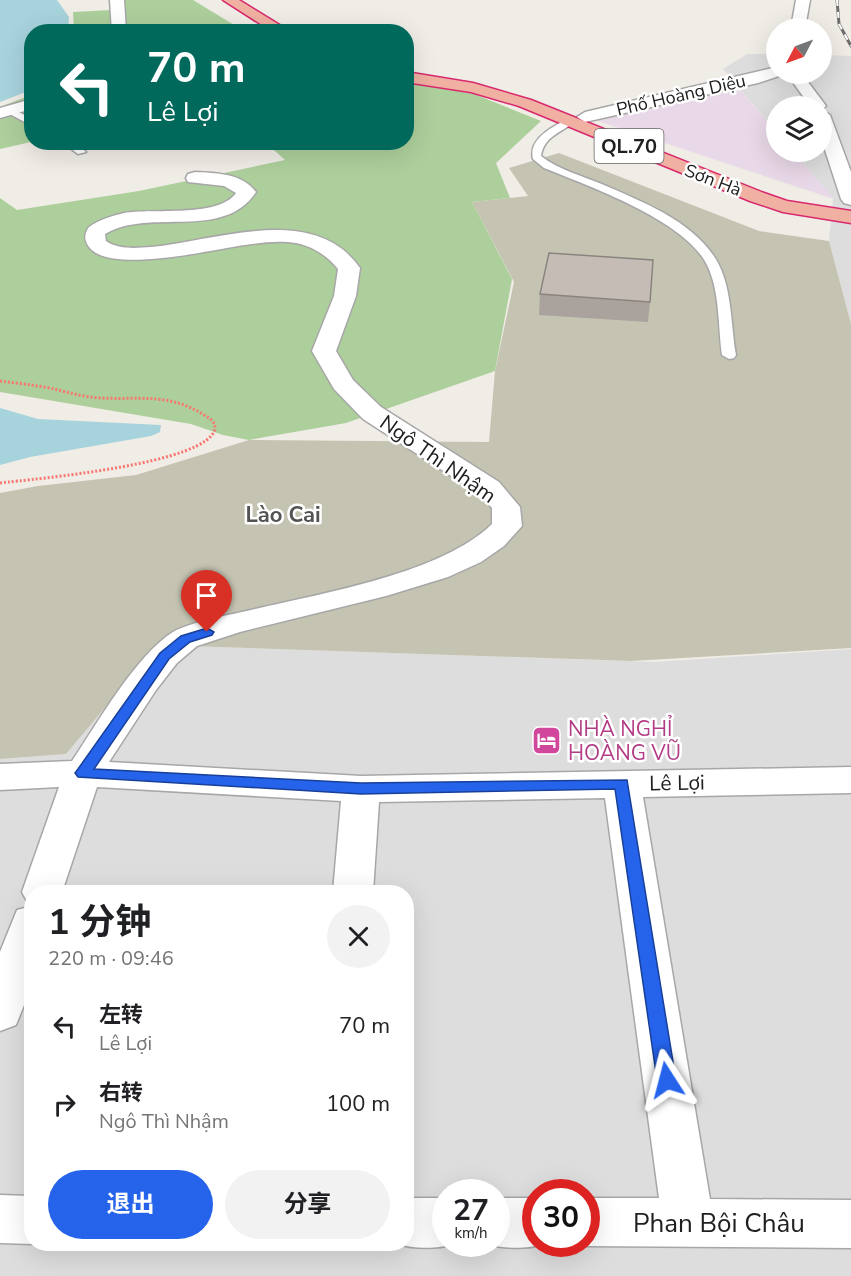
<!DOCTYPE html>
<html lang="zh">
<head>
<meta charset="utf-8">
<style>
  :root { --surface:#fff; --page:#f2f2f2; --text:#202124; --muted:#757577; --accent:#2563eb }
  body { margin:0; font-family:"Nunito Sans","Noto Sans SC",sans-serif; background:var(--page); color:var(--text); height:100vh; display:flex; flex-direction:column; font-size:22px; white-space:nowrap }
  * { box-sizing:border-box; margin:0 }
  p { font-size:20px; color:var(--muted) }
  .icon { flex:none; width:33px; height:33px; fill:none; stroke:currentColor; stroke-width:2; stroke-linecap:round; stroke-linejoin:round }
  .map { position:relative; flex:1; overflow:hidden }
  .side { position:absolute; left:24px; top:885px; width:390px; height:366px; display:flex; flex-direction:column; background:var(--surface); border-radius:24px; box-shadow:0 6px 24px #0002 }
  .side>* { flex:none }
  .hud { position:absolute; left:24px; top:24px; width:390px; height:126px; border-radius:24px; box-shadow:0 6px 24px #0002; background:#00695c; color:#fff; overflow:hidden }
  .needle { width:39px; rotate:229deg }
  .buttons { position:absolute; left:766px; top:18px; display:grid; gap:12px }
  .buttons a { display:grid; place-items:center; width:66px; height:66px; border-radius:50%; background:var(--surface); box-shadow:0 6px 24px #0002; font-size:30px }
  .speed { position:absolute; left:432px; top:1179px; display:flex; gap:12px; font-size:30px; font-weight:700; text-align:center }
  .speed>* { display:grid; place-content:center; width:78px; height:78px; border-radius:50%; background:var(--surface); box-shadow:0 6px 24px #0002; line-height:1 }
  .speed small { font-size:15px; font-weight:400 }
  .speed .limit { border:9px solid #d22; background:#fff; color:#111 }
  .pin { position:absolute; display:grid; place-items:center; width:51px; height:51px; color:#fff; margin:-62px -26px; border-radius:50% 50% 50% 0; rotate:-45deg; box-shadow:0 0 6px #0007 }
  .pin .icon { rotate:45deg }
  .me { position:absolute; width:66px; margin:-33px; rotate:351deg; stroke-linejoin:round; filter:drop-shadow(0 0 4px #0008) }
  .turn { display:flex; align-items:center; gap:21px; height:126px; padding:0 24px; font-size:27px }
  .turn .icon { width:78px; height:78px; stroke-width:2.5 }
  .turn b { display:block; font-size:42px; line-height:51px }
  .round { display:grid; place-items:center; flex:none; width:63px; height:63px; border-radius:32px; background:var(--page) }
  .headline { display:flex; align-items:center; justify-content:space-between; height:102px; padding:0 24px }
  h1 { font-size:36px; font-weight:700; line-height:45px }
  .action { display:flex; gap:12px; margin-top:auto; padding:12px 24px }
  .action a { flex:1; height:69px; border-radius:36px; background:var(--accent); color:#fff; font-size:24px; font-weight:700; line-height:69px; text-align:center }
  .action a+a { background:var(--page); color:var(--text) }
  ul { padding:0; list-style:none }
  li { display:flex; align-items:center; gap:18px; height:78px; padding:0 24px }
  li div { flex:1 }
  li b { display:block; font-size:22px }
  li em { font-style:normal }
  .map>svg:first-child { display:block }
</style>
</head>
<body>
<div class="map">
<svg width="851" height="1276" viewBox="0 0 851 1276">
  <rect width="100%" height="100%" fill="#f0ece6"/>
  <path fill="#dedddd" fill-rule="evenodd" d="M747 54H777V74H822V55L851 56V324L829 241 833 199 793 152H822V106H777V133L723 69Z
    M158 645 655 662 851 649V1276H0V759L66 754ZM32 892H406V1244H32ZM446 1192H496V1244H446ZM536 1192H586V1244H536Z"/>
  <path fill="#e9d8e7" d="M709 91H741L777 133V152H793L834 199 598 121 653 101Z"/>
  <path fill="#c5c4b2" d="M559 153 759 231 829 241 851 324V648L631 661 158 645 66 754 0 759V493L38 486 136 475 249 440 489 442 495 371 514 282 472 202 528 196 509 168Z"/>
  <path fill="#adcf9c" d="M111 0H193L244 31H74L73 12 111 10Z
    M407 81 474 94 541 121 496 163 510 198 472 202 512 279 495 371 346 423 249 440 223 435 191 424 0 392V198L17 210 139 191 285 160 266 143 406 142Z
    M31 95V142L0 149V107Z"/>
  <path fill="#a7d3dd" d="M0 0H57L69 17 68 31 32 32 31 90 0 102Z
    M0 408 38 419 161 425 160 432 151 436 30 457 0 465Z"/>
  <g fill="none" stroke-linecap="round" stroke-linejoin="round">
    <defs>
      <path id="service" d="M9 107 32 119V126L6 112 4 110Z
        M566 120 574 122C561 133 544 136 541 156 559 170 583 176 604 185 643 202 698 223 719 265 732 291 731 327 736 355L734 358 729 359 722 355C718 327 720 291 707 265 686 221 589 186 544 168L533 159C528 140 551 127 566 120Z
        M62 142H73L86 152 78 154Z"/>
      <path id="minor" d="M110 0H124L126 32H112Z
        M787 74H802L826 106 822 110 830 115 851 172V205L844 203 841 199 822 141V106H810Z
        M32 99V109L0 118V108Z
        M195 172C216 173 242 173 256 192 223 242 150 207 105 234L106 241C119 250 137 248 151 247 216 241 314 202 360 268L356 296 336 351 353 380 381 407 499 482 520 507 522 526 504 546 481 562 448 577 386 596 240 632 197 646 177 663 156 690 109 762 361 776 851 767V793L643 797 710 1199 851 1200V1248L586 1246 579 1244H586V1198H659L605 798 379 802 373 892H333L341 801 97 787 62 892H32V904L28 903 22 892 59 787 0 790V764L72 761C97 724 136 655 173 632 188 623 224 616 242 612 313 595 440 575 492 524V508L479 494 363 419 334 389 312 351 334 296 338 269C325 253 307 243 287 242 273 241 259 243 245 245 214 249 110 275 89 247 84 240 84 234 89 227 99 220 111 216 124 213 151 208 219 218 236 193L224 186 188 182 186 178 188 174Z
        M32 906V985L16 1025 0 1031V952L17 910Z
        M0 1195 32 1196V1244H34H32L0 1243Z
        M406 1198H446V1244H453C439 1249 413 1249 399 1244H406Z
        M496 1198H536V1244H543C529 1249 503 1249 489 1244H496Z"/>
      <path id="tertiary" d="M796 0H810L805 28H791Z
        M777 67V74H784L782 75 758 83 585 122 577 117 585 112Z"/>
      <path id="trunk" d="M223 0H239L291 32H273Z
        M406 72 473 83 531 100 764 193 787 201 851 211V223L783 212 750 201 519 106 471 92 406 82Z"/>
    </defs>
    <use href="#service" stroke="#a7a7a7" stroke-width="3"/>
    <use href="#minor" stroke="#a7a7a7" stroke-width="3"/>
    <use href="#tertiary" stroke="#a7a7a7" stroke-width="3"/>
    <use href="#trunk" stroke="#d8296e" stroke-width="3"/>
    <path stroke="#f87770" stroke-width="3" stroke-dasharray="2 2" stroke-linecap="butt" d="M0 381C16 383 33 385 50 388 63 391 76 395 90 397 132 402 165 390 204 415 209 418 215 421 215 428 211 464 33 479 0 483"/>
    <use href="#service" fill="#fff" fill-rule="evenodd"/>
    <use href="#minor" fill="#fff" fill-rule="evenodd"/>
    <use href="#tertiary" fill="#fff" fill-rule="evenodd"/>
    <use href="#trunk" fill="#f0b0a2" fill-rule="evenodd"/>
    <defs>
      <path id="rail" d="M837 0 839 24 851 46"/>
    </defs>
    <use href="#rail" stroke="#6e6e6e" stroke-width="3"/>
    <use href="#rail" stroke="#fff" stroke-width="2" stroke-dasharray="6" stroke-linecap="butt"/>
  </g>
  <path fill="#a9a29d" d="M540 294 650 302 648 322 539 315Z"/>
  <path fill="#c5bcb6" stroke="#8a847f" stroke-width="1.5" d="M549 253 653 260 650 302 540 294Z"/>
  <path fill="#2563eb" stroke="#184099" stroke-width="1.5" d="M207 628 214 632 212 635 190 642 169 659 94 769 361 783 627 780 676 1080 673 1086 667 1088 660 1086 657 1080 615 789 361 794 78 777 75 773 78 769 160 653 181 636Z"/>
  <defs>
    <symbol id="hotel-square" viewBox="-11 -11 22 22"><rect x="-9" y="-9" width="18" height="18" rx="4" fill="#d1479c" stroke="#fff"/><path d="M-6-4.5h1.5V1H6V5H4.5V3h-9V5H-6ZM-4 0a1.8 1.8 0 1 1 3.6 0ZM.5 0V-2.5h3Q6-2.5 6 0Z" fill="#fff"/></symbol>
  </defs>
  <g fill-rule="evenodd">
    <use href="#hotel-square" x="530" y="724" width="33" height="33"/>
  </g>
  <g text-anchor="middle" stroke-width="5" stroke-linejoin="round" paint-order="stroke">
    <g font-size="18" fill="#202020" stroke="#fff">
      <text transform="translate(681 95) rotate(-13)" y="6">Phố Hoàng Diệu</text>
      <text transform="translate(713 180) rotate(21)" y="6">Sơn Hà</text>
    </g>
    <rect fill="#fff" stroke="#636363" stroke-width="1.5" x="594.5" y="129" width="69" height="34" rx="4.5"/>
    <g font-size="20" font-weight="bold" fill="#202020">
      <text x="629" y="153">QL.70</text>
    </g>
    <g font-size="21" fill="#202020" stroke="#fff">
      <text transform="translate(438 459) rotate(35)" y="7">Ngô Thì Nhậm</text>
      <text transform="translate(677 783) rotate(-1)" y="7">Lê Lợi</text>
    </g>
    <g font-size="21" fill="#b23c85" stroke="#fff" text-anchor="start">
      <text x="568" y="736">NHÀ NGHỈ<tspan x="568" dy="24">HOÀNG VŨ</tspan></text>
    </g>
    <g font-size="22" font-weight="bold" fill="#535353" stroke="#fff">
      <text x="283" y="522">Lào Cai</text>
    </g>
    <g font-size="26" fill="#202020" stroke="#fff">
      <text x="719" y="1232">Phan Bội Châu</text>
    </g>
  </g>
</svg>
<div class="buttons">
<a><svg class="needle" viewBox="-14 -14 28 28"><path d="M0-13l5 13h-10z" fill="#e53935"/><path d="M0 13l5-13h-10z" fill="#757577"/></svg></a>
<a><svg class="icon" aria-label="layers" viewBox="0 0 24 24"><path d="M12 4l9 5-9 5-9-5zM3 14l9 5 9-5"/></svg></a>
</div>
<div class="speed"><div>27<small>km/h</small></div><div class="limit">30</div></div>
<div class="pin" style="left:207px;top:632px;background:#d93025"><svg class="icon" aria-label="arrive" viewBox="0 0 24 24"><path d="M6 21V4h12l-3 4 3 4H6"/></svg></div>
<svg class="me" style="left:667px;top:1080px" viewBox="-20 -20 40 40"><path d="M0-17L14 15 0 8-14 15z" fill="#2563eb" stroke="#fff" stroke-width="4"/></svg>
<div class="hud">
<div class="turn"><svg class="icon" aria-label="left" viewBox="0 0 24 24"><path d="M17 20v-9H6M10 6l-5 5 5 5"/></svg><div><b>70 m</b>Lê Lợi</div></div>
</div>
<section class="side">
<div class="headline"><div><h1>1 分钟</h1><p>220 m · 09:46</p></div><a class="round"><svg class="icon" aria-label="close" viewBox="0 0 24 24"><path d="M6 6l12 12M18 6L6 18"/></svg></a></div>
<ul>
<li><svg class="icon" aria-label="left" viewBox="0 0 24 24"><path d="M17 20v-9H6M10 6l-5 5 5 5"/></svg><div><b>左转</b><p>Lê Lợi</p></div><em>70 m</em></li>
<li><svg class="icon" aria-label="right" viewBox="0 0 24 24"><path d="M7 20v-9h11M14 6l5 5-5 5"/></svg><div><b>右转</b><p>Ngô Thì Nhậm</p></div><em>100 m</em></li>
</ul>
<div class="action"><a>退出</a><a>分享</a></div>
</section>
</div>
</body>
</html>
